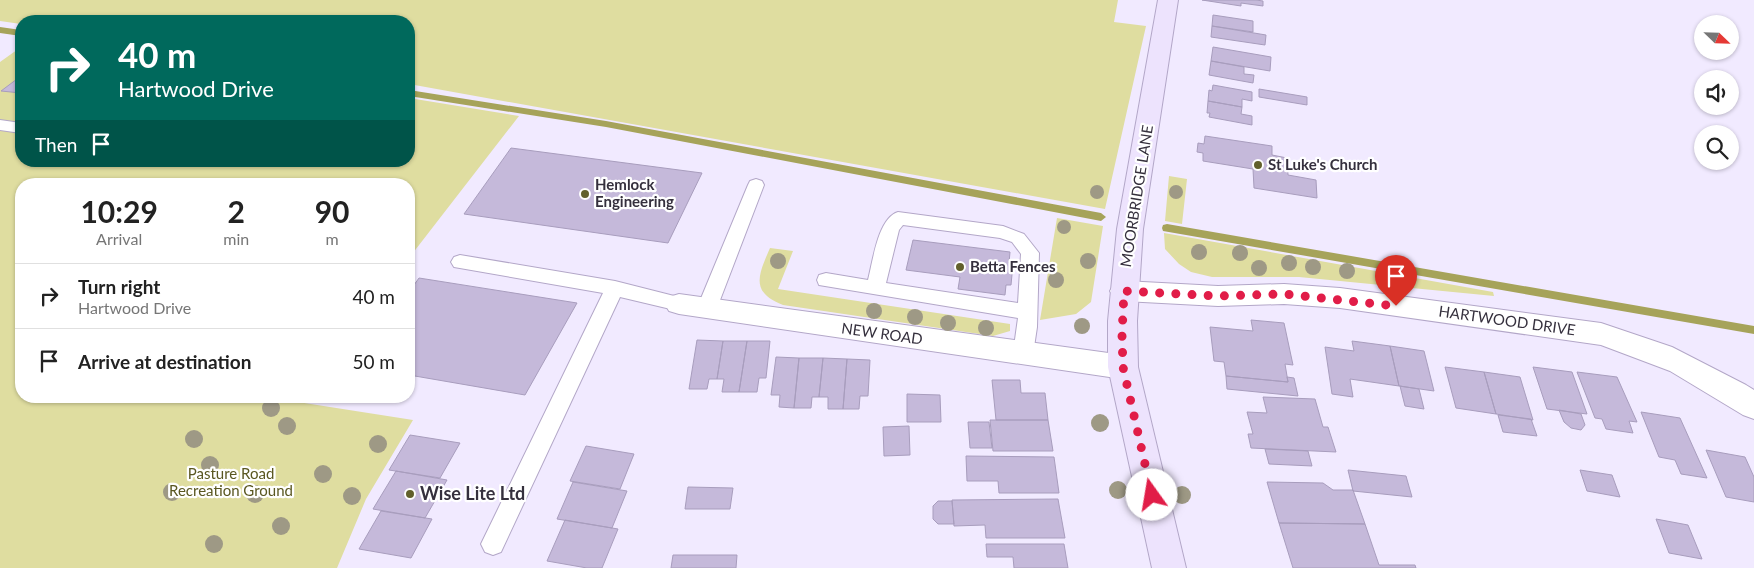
<!DOCTYPE html>
<html lang="en">
<head>
<meta charset="utf-8">
<style>
  :root { --surface:#fff; --page:#f2f2f2; --text:#222; --muted:#767676; --line:#e0e0e0 }
  body { margin:0; font-family:Lato,sans-serif; background:var(--page); color:var(--text); height:100vh; display:flex; flex-direction:column; font-size:19px; white-space:nowrap }
  * { box-sizing:border-box; margin:0 }
  p { font-size:16px; color:var(--muted) }
  .icon { flex:none; width:28px; height:28px; fill:none; stroke:currentColor; stroke-width:2; stroke-linecap:round; stroke-linejoin:round }
  .map { position:relative; flex:1; overflow:hidden }
  .sheet { position:absolute; left:15px; top:178px; width:400px; height:225px; display:flex; flex-direction:column; background:var(--surface); border-radius:20px; box-shadow:0 1px 4px #0004 }
  .sheet>* { flex:none }
  .guide { position:absolute; left:15px; top:15px; width:400px; height:152px; border-radius:20px; box-shadow:0 1px 4px #0004; background:#00695c; color:#fff; overflow:hidden }
  .needle { width:32px; rotate:113deg }
  .controls { position:absolute; left:1694px; top:15px; display:grid; gap:10px }
  .controls a { display:grid; place-items:center; width:45px; height:45px; border-radius:50%; background:var(--surface); box-shadow:0 1px 4px #0004; font-size:25px }
  .pin { position:absolute; display:grid; place-items:center; width:42px; height:42px; color:#fff; margin:-51px -21px; border-radius:50% 50% 50% 0; rotate:-45deg; box-shadow:0 0 5px #0007 }
  .pin .icon { rotate:45deg }
  .me { position:absolute; width:55px; margin:-28px; rotate:347deg; stroke-linejoin:round; filter:drop-shadow(0 0 4px #0008) }
  .turn { display:flex; align-items:center; gap:18px; height:105px; padding:0 20px; font-size:22px }
  .turn .icon { width:65px; height:65px; stroke-width:2.5 }
  .turn b { display:block; font-size:35px; line-height:42px }
  .then { display:flex; align-items:center; height:48px; padding:0 20px; background:#0003; gap:10px; font-size:19px }
  .eta { display:flex; justify-content:space-evenly; align-items:center; height:85px; text-align:center }
  .eta b { font-size:30px; font-weight:700; line-height:35px }
  ul { padding:0; list-style:none }
  li { display:flex; align-items:center; gap:15px; height:65px; padding:0 20px; border-top:1px solid var(--line) }
  li div { flex:1 }
  li b { display:block; font-size:19px }
  li em { font-style:normal }
  .map>svg:first-child { display:block }
</style>
</head>
<body>
<div class="map">
<svg width="1754" height="568" viewBox="0 0 1754 568">
  <rect width="100%" height="100%" fill="#f1eaff"/>
  <path fill="#dfdda0" d="M0 0H1118L1114 22 1146 26 1105 209 409 84V21H21V24L0 21Z
    M21 47V161H409V98L519 116 409 258V184H21V396H302L298 402 413 420 366 499 337 568H0V62Z
    M1169 176 1187 179 1182 224 1165 221Z
    M1057 218 1103 226 1091 302 1076 314 1040 320Z
    M1164 233 1493 292 1494 296 1299 277H1212L1191 272 1179 264 1165 249Z
    M770 248 793 251 778 289 1010 324V331L993 336 783 305C749 292 759 274 770 248Z"/>
  <g fill="none" stroke-linecap="round" stroke-linejoin="round">
    <path fill="#a6a35a" fill-rule="evenodd" d="M0 27 21 30V36L0 33Z
      M409 90 606 121 1101 213 1106 217 1101 221 606 127 409 96Z
      M1167 224 1754 326V334L1163 231 1162 228 1163 225Z"/>
  </g>
  <path fill="#c5b9da" stroke="#a89dbd" d="M1202 0H1256L1263 1V6L1241 3V6Z
    M1213 15 1253 21V32L1212 26Z
    M1212 26 1266 35 1265 45 1211 37Z
    M1213 47 1271 57 1270 71 1211 61Z
    M1211 61 1244 67V74L1254 75 1253 83 1209 75Z
    M21 76V93L1 91Z
    M1213 85 1252 92V101L1242 99V107L1208 101 1209 90 1212 91Z
    M1259 89 1307 97V105L1259 97Z
    M1208 101 1242 107 1241 114 1252 116V125L1209 117 1210 113H1207Z
    M1205 136 1272 146V155L1287 158 1288 175 1316 180 1317 198 1254 188 1253 169 1203 161V153L1197 152 1198 143 1204 144Z
    M511 148 702 173 668 243 464 214Z
    M913 240 1010 252 1009 263 1013 264 1011 285H1006L1005 295 958 289 960 277 906 270Z
    M419 278 577 303 525 395 409 375V292Z
    M1251 320 1284 323 1293 365 1285 364 1288 382 1226 376 1224 362 1214 361 1210 327 1253 331Z
    M697 340 723 341 717 379H709L707 389H689Z
    M723 341H747L739 392H722L724 379H717Z
    M747 341H770L766 378H759L757 392H739Z
    M1352 341 1390 346 1399 386 1350 379 1353 397 1332 394 1325 347 1354 351Z
    M1390 346 1424 351 1434 391 1399 386Z
    M776 357 799 358 794 408 779 407 780 395H771Z
    M799 358H823L819 397H812L811 408H794Z
    M823 358 847 359 843 409H828V397H819Z
    M847 359 870 360 868 396H860L859 409H843Z
    M1445 367 1484 372 1496 414 1456 408Z
    M1533 367 1572 372 1587 414 1547 409Z
    M1484 372 1520 377 1533 420 1496 414Z
    M1577 372 1617 377 1637 422 1629 421 1633 433 1606 429 1602 419 1595 418Z
    M1226 376 1288 382 1287 377 1294 378 1298 396 1227 389Z
    M992 380H1020L1021 393H1045L1048 420H996Z
    M1400 386 1419 389 1424 409 1405 406Z
    M907 394 940 395 941 422H907Z
    M1263 397 1315 399 1323 427H1328L1336 452 1251 448 1248 434H1253L1247 412 1267 413Z
    M1559 410 1581 414 1585 425 1581 430 1571 428 1564 422Z
    M1641 412 1680 418 1707 478 1681 474 1675 460 1659 457Z
    M1498 415 1531 419 1537 436 1503 432Z
    M990 420H1048L1053 451H993Z
    M968 422H989L992 448H970Z
    M909 426 910 455 884 456 883 427Z
    M410 435 460 443 440 478 389 470Z
    M586 446 634 454 620 489 570 481Z
    M1265 449 1308 451 1312 466 1269 464Z
    M1706 450 1745 457 1754 477V502L1726 497Z
    M966 456 1054 457 1059 493H999L998 481H967Z
    M1348 470 1406 476 1412 497 1353 491Z
    M1580 470 1612 475 1620 497 1587 491Z
    M396 471 447 480 425 518 373 509Z
    M573 482 627 491 612 528 557 519Z
    M1267 482 1323 483 1333 490H1353L1365 524 1279 523Z
    M688 487 733 488 730 509H685Z
    M1058 499 1065 538H986L985 525 954 526 952 500Z
    M938 501H952L954 524H938L933 519V506Z
    M381 511 432 519 411 558 359 549Z
    M1656 519 1688 525 1702 559 1669 553Z
    M565 520 618 529 602 568H587L547 561Z
    M1279 523 1365 524 1379 565H1415L1416 568H1293Z
    M986 544H1064L1068 568H1014L1013 557H987Z
    M673 555H737L736 568H671Z"/>
  <g fill="none" stroke-linecap="round" stroke-linejoin="round">
    <defs>
      <path id="lane" d="M0 120 21 123V133L0 130Z
        M756 179 762 181 764 185 717 308 714 313 707 315 700 313 697 308 748 185 750 181Z
        M898 212 1003 226 1024 234 1039 253 1037 327 1033 354 1030 360 1023 362 1016 360 1013 354 1018 318 819 285 817 280 819 275 826 273 868 280C873 261 878 218 898 212ZM903 225 1000 238 1012 242 1021 254 1018 303 886 283 899 230Z
        M460 255 615 281 686 299 689 304 686 309 679 311 620 297 501 552 493 555 485 552 481 544 603 293 454 267 451 262 454 257Z"/>
      <path id="street" d="M1124 281 1218 286 1284 284 1340 288 1601 323 1672 347 1746 385 1754 390V419L1743 415 1670 371 1601 345 1340 308 1284 304 1218 306 1124 301 1114 298 1110 291 1114 284Z
        M679 294 1123 355 1133 359 1138 367 1133 375 1123 379 679 314 669 311 665 304 669 297Z"/>
      <path id="secondary" d="M1158 0H1178L1143 229 1137 321 1138 367 1186 568H1152L1108 367V321L1117 229Z"/>
    </defs>
    <use href="#lane" stroke="#b3a7c8" stroke-width="2"/>
    <use href="#street" stroke="#b3a7c8" stroke-width="2"/>
    <use href="#secondary" stroke="#b3a7c8" stroke-width="2"/>
    <use href="#lane" fill="#fff" fill-rule="evenodd"/>
    <use href="#street" fill="#fff" fill-rule="evenodd"/>
    <use href="#secondary" fill="#ede3fd" fill-rule="evenodd"/>
  </g>
  <g fill="#9e9985">
    <circle cx="1097" cy="192" r="7"/>
    <circle cx="1176" cy="192" r="7"/>
    <circle cx="1064" cy="227" r="7"/>
    <circle cx="1199" cy="252" r="8"/>
    <circle cx="1240" cy="253" r="8"/>
    <circle cx="778" cy="261" r="8"/>
    <circle cx="1088" cy="261" r="8"/>
    <circle cx="1289" cy="263" r="8"/>
    <circle cx="1313" cy="267" r="8"/>
    <circle cx="1259" cy="268" r="8"/>
    <circle cx="1347" cy="271" r="8"/>
    <circle cx="1056" cy="280" r="8"/>
    <circle cx="874" cy="311" r="8"/>
    <circle cx="915" cy="317" r="8"/>
    <circle cx="948" cy="323" r="8"/>
    <circle cx="1082" cy="326" r="8"/>
    <circle cx="986" cy="328" r="8"/>
    <circle cx="271" cy="408" r="9"/>
    <circle cx="1100" cy="423" r="9"/>
    <circle cx="287" cy="426" r="9"/>
    <circle cx="194" cy="439" r="9"/>
    <circle cx="378" cy="444" r="9"/>
    <circle cx="210" cy="465" r="9"/>
    <circle cx="323" cy="474" r="9"/>
    <circle cx="1118" cy="490" r="9"/>
    <circle cx="172" cy="492" r="9"/>
    <circle cx="255" cy="494" r="9"/>
    <circle cx="1182" cy="495" r="9"/>
    <circle cx="352" cy="496" r="9"/>
    <circle cx="281" cy="526" r="9"/>
    <circle cx="214" cy="544" r="9"/>
  </g>
  <g fill="none" stroke-linecap="round" stroke-linejoin="round">
    <path stroke="#e11d48" stroke-width="9" stroke-dasharray="0 16.2" d="M1152 495 1123 367 1122 335 1124 291 1218 296 1284 294 1396 306"/>
  </g>
  <g fill="#62602c" stroke="#fff" stroke-width="2">
    <circle cx="1258" cy="165" r="5"/>
    <circle cx="585" cy="194" r="5"/>
    <circle cx="960" cy="267" r="5"/>
    <circle cx="410" cy="494" r="5"/>
  </g>
  <g text-anchor="middle" stroke-width="4.5" stroke-linejoin="round" paint-order="stroke">
    <g font-size="15" font-weight="bold" fill="#35303d" stroke="#fff" text-anchor="start">
      <text x="1268" y="170">St Luke's Church</text>
      <text x="595" y="190">Hemlock<tspan x="595" dy="17">Engineering</tspan></text>
      <text x="970" y="272">Betta Fences</text>
    </g>
    <g font-size="15" fill="#35303d" stroke="#fff">
      <text transform="translate(1137 196) rotate(-81)" y="5">MOORBRIDGE LANE</text>
      <text transform="translate(1507 321) rotate(8)" y="5">HARTWOOD DRIVE</text>
      <text transform="translate(882 334) rotate(8)" y="5">NEW ROAD</text>
    </g>
    <g font-size="15" fill="#5a5721" stroke="#fff">
      <text x="231" y="479">Pasture Road<tspan x="231" dy="17">Recreation Ground</tspan></text>
    </g>
    <g font-size="18" font-weight="bold" fill="#35303d" stroke="#fff" text-anchor="start">
      <text x="420" y="500">Wise Lite Ltd</text>
    </g>
  </g>
</svg>
<div class="controls">
<a><svg class="needle" viewBox="-14 -14 28 28"><path d="M0-13l5 13h-10z" fill="#e53935"/><path d="M0 13l5-13h-10z" fill="#767676"/></svg></a>
<a><svg class="icon" aria-label="sound" viewBox="0 0 24 24"><path d="M4 9h4l5-4v14l-5-4H4zM17 9q2 3 0 6"/></svg></a>
<a><svg class="icon" aria-label="search" viewBox="0 0 24 24"><circle cx="10" cy="10" r="6"/><path d="M15 15l6 6"/></svg></a>
</div>
<div class="pin" style="left:1396px;top:306px;background:#d93025"><svg class="icon" aria-label="arrive" viewBox="0 0 24 24"><path d="M6 21V4h12l-3 4 3 4H6"/></svg></div>
<svg class="me" style="left:1152px;top:495px" viewBox="-20 -20 40 40"><circle r="19" fill="#fff"/><path d="M0-13L10 11 0 6-10 11z" fill="#e11d48"/></svg>
<div class="guide">
<div class="turn"><svg class="icon" aria-label="right" viewBox="0 0 24 24"><path d="M7 20v-9h11M14 6l5 5-5 5"/></svg><div><b>40 m</b>Hartwood Drive</div></div>
<div class="then">Then<svg class="icon" aria-label="arrive" viewBox="0 0 24 24"><path d="M6 21V4h12l-3 4 3 4H6"/></svg></div>
</div>
<section class="sheet">
<div class="eta">
<div><b>10:29</b><p>Arrival</p></div>
<div><b>2</b><p>min</p></div>
<div><b>90</b><p>m</p></div>
</div>
<ul>
<li><svg class="icon" aria-label="right" viewBox="0 0 24 24"><path d="M7 20v-9h11M14 6l5 5-5 5"/></svg><div><b>Turn right</b><p>Hartwood Drive</p></div><em>40 m</em></li>
<li><svg class="icon" aria-label="arrive" viewBox="0 0 24 24"><path d="M6 21V4h12l-3 4 3 4H6"/></svg><div><b>Arrive at destination</b></div><em>50 m</em></li>
</ul>
</section>
</div>
</body>
</html>
